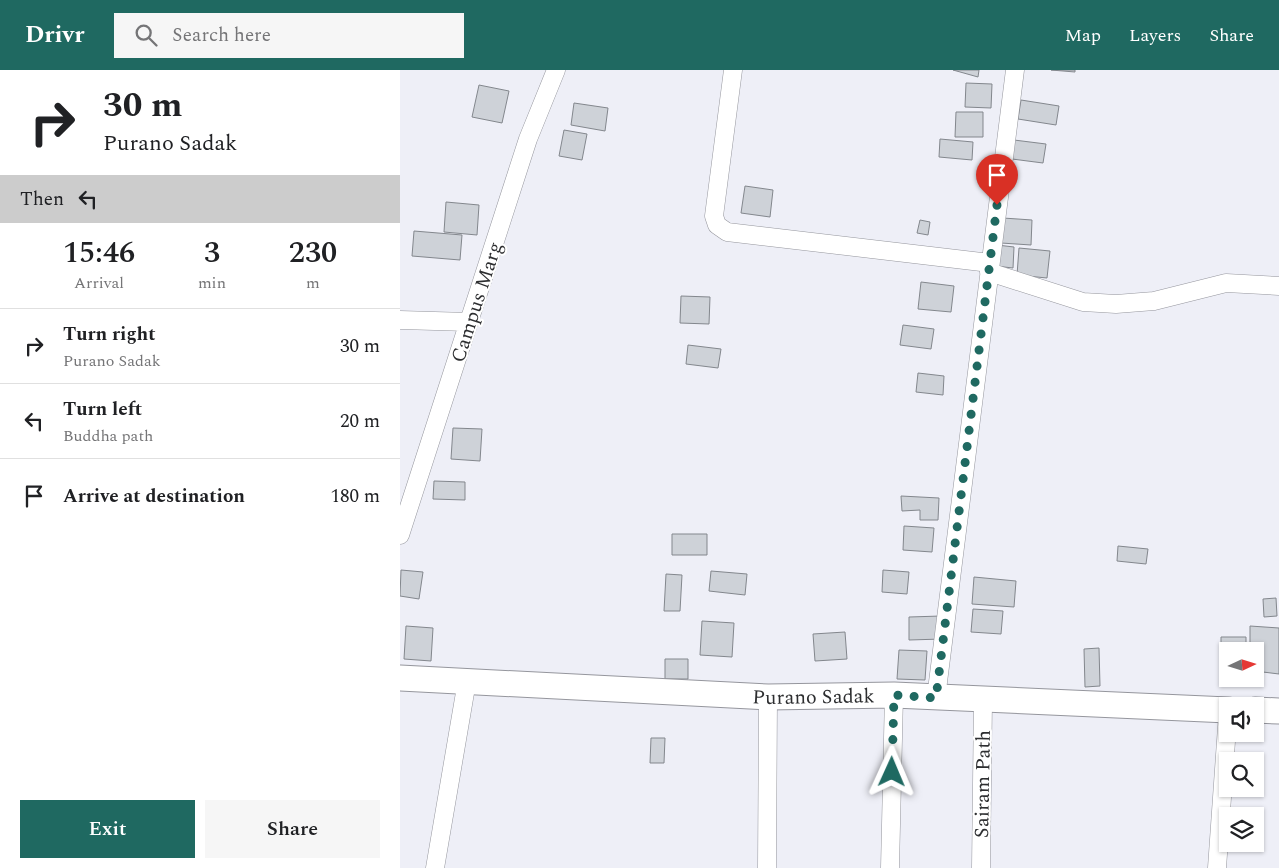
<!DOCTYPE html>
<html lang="en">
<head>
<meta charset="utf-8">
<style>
  :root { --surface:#fff; --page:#f6f6f6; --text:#202124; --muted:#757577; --line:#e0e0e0; --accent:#1f6961 }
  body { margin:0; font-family:Spectral,serif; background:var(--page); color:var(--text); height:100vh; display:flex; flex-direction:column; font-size:19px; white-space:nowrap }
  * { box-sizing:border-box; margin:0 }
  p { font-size:16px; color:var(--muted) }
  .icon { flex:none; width:28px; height:28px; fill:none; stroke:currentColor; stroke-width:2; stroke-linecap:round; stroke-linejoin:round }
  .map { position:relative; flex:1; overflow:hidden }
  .panel { display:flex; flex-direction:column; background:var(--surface); width:400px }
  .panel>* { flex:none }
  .banner { background:#fff; color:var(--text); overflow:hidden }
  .needle { width:32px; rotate:86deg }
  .controls { position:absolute; left:819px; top:572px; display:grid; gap:10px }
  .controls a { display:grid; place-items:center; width:45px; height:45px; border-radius:0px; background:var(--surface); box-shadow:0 1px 4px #0004; font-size:25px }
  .pin { position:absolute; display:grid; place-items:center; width:42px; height:42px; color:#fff; margin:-51px -21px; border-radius:50% 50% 50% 0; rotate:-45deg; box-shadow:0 0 5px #0007 }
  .pin .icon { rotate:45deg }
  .me { position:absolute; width:55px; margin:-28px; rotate:1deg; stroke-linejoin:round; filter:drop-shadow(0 0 4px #0008) }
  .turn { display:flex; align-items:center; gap:18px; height:105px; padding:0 20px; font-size:22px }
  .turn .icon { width:65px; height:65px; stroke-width:2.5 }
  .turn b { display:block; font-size:35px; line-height:42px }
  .then { display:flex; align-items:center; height:48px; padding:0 20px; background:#0003; gap:10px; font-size:19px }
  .eta { display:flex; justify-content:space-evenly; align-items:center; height:85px; text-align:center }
  .eta b { font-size:30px; font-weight:600; line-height:35px }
  .button { display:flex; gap:10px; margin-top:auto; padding:10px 20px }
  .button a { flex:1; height:58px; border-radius:0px; background:var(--accent); color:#fff; font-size:20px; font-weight:600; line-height:58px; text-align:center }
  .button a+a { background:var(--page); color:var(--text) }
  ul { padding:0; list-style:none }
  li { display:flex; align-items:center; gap:15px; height:75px; padding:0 20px; border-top:1px solid var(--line) }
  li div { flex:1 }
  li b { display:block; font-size:19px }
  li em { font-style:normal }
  header { display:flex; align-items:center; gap:30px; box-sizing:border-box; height:70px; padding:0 25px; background:var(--accent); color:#fff }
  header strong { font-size:24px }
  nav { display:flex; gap:28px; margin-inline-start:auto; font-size:18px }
  .search { width:350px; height:45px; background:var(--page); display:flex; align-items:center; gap:12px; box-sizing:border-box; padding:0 18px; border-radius:0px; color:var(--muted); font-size:19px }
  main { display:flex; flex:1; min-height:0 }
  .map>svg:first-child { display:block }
</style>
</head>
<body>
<header>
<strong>Drivr</strong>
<div class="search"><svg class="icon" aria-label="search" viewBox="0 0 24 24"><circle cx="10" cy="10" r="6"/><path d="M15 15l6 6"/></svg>Search here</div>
<nav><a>Map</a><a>Layers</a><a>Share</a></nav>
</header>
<main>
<section class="panel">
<div class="banner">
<div class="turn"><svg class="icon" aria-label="right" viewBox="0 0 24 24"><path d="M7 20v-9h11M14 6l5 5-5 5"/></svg><div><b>30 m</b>Purano Sadak</div></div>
<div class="then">Then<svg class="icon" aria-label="left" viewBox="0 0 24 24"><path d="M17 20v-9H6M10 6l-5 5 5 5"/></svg></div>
</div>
<div class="eta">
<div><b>15:46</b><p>Arrival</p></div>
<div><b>3</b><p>min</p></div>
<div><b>230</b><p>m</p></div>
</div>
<ul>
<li><svg class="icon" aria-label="right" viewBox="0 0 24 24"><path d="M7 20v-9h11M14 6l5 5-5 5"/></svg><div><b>Turn right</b><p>Purano Sadak</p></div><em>30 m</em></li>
<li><svg class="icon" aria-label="left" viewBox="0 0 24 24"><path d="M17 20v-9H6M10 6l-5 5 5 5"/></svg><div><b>Turn left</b><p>Buddha path</p></div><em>20 m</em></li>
<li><svg class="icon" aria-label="arrive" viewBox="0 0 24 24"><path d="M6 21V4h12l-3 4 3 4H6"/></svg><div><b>Arrive at destination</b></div><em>180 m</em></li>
</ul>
<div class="button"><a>Exit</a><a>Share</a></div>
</section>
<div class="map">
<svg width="879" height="798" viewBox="0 0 879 798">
  <rect width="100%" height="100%" fill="#eeeff7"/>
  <path fill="#ced2d8" stroke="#83878d" d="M553 0H579L578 7Z
    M651 0H675V2Z
    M566 13 592 14 591 38 565 37Z
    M79 15 109 21 102 53 72 47Z
    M621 30 659 36 656 55 618 49Z
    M174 33 208 38 205 61 171 55Z
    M556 42H583V67H555Z
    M164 60 187 64 182 90 159 86Z
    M540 69 573 72 572 90 539 87Z
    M614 70 646 74 643 93 612 89Z
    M345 116 373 120 370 147 341 143Z
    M46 132 79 135 77 165 44 162Z
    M603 148 632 150 631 175 601 173Z
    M520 150 530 152 528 165 517 163Z
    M14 161 62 165 60 190 12 186Z
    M597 175 614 177 613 198 595 196Z
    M619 178 650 181 647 208 617 205Z
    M521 212 554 216 551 242 518 239Z
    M281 226 310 227 309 254 280 253Z
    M503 255 534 259 531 279 500 275Z
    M288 275 321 279 318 298 286 294Z
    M518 303 544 306 543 325 516 322Z
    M53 358 82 359 80 391 51 389Z
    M34 411 65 412V430L33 429Z
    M501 426 539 428 538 450H520V440L502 441Z
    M504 456 534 458 532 482 503 480Z
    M272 464H307V485H272Z
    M718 476 748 479 746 494 717 491Z
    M1 500 23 502 19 529 0 526Z
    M483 500 509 502 507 524 482 522Z
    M311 501 347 504 345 525 309 521Z
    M266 504 282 505 280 541H264Z
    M574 507 616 511 614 537 572 534Z
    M876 528 877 546 864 547 863 529Z
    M573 539 603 541 601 564 571 562Z
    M541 546 542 569 509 570V547Z
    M302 551 334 553 332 587 300 585Z
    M6 556 33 558 31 591 4 589Z
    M850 556 879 558V604L855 601V581H850Z
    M445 562 447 589 415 591 413 564Z
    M821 567H846V581H828V606H821Z
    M699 578 700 616 685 617 684 579Z
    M499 580 527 581 525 610 497 609Z
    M265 589H288V609H265Z
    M251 668H265L264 693H250Z"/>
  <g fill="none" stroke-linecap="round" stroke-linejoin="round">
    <defs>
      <path id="street" d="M333 0 314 146 317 155 327 162 590 193
        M589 202 683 232 716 234 754 231 826 213 879 216
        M0 250 69 252
        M0 465 128 69 156 0
        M536 628 615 0
        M35 798 67 611
        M367 798 368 627
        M490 798 494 625
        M581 798 583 630
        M817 798 828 643"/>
      <g id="secondary">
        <path id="s1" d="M0 608 368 627 494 625 828 640"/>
        <path d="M855 640 879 641"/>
      </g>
    </defs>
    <use href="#street" stroke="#95969d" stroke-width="19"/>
    <use href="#secondary" stroke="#95969d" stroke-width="27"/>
    <use href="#street" stroke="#fff" stroke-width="18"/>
    <use href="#secondary" stroke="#fff" stroke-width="25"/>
  </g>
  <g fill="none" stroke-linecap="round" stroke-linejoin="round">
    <path stroke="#1f6961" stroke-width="9" stroke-dasharray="0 16.2" d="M492 702 494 625 536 628 597 135"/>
  </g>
  <g text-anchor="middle" stroke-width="4" stroke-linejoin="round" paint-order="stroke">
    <g font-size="20" fill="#2d2e30" stroke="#fff">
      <text transform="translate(76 232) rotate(-72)" y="7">Campus Marg</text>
      <text dy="7" stroke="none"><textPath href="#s1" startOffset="414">Purano Sadak</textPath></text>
      <text transform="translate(582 714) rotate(-89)" y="7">Sairam Path</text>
    </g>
  </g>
</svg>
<div class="controls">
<a><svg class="needle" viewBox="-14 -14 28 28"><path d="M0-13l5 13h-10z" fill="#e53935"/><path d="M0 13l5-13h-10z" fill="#757577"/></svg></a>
<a><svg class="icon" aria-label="sound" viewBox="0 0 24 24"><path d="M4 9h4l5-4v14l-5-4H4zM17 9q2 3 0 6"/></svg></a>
<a><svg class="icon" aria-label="search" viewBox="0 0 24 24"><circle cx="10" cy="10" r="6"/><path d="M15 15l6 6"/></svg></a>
<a><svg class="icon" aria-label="layers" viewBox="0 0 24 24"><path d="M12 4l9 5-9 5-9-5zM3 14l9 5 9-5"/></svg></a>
</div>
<div class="pin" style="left:597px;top:135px;background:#d93025"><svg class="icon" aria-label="arrive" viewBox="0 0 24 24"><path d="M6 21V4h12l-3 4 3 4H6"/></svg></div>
<svg class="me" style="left:492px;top:702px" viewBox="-20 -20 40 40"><path d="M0-17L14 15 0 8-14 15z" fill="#1f6961" stroke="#fff" stroke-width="4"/></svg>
</div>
</main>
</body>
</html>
